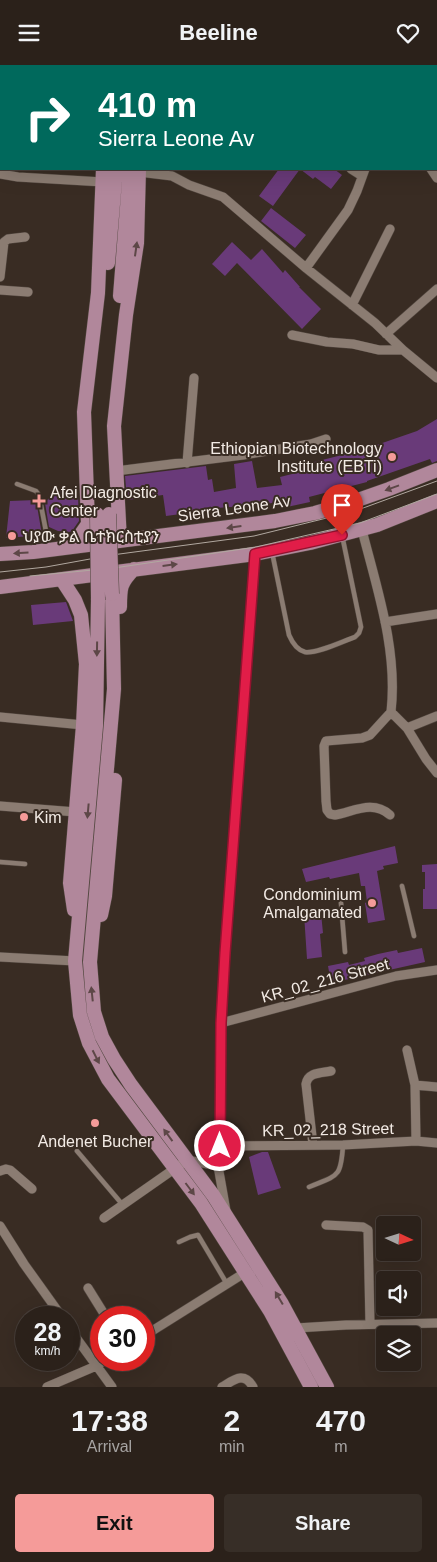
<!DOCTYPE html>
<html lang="en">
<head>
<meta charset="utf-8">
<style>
  :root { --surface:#2b211a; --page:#372e27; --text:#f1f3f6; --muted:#a6a3a2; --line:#473e39; --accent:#f59b99 }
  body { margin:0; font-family:Helvetica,"Noto Sans Ethiopic",sans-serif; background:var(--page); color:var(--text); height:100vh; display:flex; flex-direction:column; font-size:19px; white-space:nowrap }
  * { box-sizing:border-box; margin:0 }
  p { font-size:16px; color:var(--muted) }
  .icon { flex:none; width:28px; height:28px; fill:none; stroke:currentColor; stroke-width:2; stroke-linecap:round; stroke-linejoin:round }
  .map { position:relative; height:1322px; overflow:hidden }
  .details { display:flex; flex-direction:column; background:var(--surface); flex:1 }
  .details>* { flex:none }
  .banner { position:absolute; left:0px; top:0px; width:438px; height:105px; box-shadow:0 5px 20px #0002,0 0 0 1px var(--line); background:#00695c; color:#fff; overflow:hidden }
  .needle { width:32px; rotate:94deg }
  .buttons { position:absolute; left:376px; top:1151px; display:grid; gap:10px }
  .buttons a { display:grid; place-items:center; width:45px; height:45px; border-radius:5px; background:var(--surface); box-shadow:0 5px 20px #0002,0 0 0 1px var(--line); font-size:25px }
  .speed { position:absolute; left:15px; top:1241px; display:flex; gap:10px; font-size:25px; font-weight:700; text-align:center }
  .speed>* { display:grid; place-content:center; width:65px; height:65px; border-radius:50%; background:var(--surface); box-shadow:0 5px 20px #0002,0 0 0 1px var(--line); line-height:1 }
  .speed small { font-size:12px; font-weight:400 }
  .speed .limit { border:8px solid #d22; background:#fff; color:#111 }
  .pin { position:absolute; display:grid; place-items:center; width:42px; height:42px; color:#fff; margin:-51px -21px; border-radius:50% 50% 50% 0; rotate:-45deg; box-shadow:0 0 5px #0007 }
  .pin .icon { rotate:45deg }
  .me { position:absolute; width:55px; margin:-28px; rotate:0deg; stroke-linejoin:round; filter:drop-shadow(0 0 4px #0008) }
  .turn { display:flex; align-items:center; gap:18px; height:105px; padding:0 15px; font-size:22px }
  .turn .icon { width:65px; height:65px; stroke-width:2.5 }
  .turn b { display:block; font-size:35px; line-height:42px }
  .eta { display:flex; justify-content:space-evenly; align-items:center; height:85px; text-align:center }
  .eta b { font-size:30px; font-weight:600; line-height:35px }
  .button { display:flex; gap:10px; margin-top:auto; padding:10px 15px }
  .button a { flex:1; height:58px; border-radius:5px; background:var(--accent); color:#111; font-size:20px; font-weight:600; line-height:58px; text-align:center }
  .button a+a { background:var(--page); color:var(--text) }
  header { display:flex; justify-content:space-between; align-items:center; height:65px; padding:0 15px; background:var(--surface); font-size:22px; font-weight:600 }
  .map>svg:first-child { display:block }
</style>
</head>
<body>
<header><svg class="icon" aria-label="menu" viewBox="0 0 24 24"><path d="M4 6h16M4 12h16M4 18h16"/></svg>Beeline<svg class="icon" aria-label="heart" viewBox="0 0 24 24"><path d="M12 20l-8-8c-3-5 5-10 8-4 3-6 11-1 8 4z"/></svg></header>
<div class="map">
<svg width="437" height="1322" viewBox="0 0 437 1322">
  <rect width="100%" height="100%" fill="#392c23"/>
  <path fill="#693a79" d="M279 104H300L273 141 259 131Z
    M300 104H334L342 110 331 124 315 112 313 114Z
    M271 143 306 170 295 183 261 156Z
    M232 177 251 195 262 184 283 208 285 205 300 222H299L321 244 302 264 237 198 225 211 212 199Z
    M437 354V396L432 398 430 394 367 416V417L309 432 310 437 287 442 285 436 259 440 216 443 217 444 166 451 163 430 127 435 125 411 206 401 208 415 212 414 214 427 236 423 234 399 252 396 257 423 282 420 280 412 304 406 302 400 362 385 417 366Z
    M63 425H69L78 430 79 456 72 466 69 467 58 466 49 462 45 438 51 430Z
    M36 435 42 470 6 473 10 436Z
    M66 537 73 556 33 560 31 540Z
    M395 781 398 798 383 801 384 804 377 806 385 855 368 858 365 838 367 837 365 821H361L359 808 330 814 329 812 306 817 302 804Z
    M437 799V844H423V824H425V807H422V800Z
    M321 848 323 868 320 869 322 892 307 894 304 849Z
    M422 883 425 897 331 918 328 901 348 897 349 900 365 896 364 893 378 889 397 885 398 888Z
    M262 1087H268L281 1123 258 1130 249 1092Z"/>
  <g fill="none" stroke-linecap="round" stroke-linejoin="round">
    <defs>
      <path id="lane" d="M17 419 36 426 39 430 49 482
        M272 487 289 570C292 577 297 585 305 587 317 589 343 576 355 572L359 568 361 562 342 470
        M0 797 25 799
        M402 821 414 871
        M341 838 345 887
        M77 1086 122 1139
        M309 1122C338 1110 341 1113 343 1080
        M179 1177 190 1172 198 1170 227 1219"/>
      <path id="street" d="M397 0 398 1
        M211 1V0
        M436 71 437 70
        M351 104 362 111
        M431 104 437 113
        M139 107 172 111 189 120 223 132 306 203 375 258 403 285 437 313
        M0 109 18 112 103 117
        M306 203 348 145 357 126 365 104
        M0 212 4 177 8 174 25 172
        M0 225 28 227
        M352 240 390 164
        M386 269 437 224
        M292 270 327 277 353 279 379 285H403
        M187 398 194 313
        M116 406 243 390 311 379 326 374
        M362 465C377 524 398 585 391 647L407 663 426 694 437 708
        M385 557 437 549
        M0 652 83 660
        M407 663 437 651
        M0 741 76 747
        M390 750C373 735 355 746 335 750L330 749 327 745 326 736 324 681 326 676 362 673 370 670 391 647
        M0 892 75 896
        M221 958 396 911 437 905
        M407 985 415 1020
        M416 1076 415 1020 437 1022
        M313 1080 306 1019C308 1007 321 1008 331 1006
        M220 1081 343 1080 416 1076 437 1078
        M0 1106 6 1104 10 1105 32 1124
        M226 1146 218 1101 220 1081 221 958 225 888 255 489
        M104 1153 187 1095 218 1101
        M326 1160 363 1162 368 1165 370 1259
        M0 1161 24 1199 62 1252
        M88 1223 106 1252
        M69 1263 112 1322
        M296 1263 346 1260 437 1258
        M144 1271 246 1207
        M47 1322 96 1301 105 1295
        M222 1322C234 1315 244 1306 253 1322"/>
      <path id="primary" d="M107 0V1
        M129 0V1
        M108 198 115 116 114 104
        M120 231 129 117 128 104
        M120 476 114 361 126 250 137 178 139 104
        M72 482 88 459 84 347 98 228 103 104
        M0 489 33 487 275 456 315 448 352 437 389 424 437 405
        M62 515 75 535 81 550 86 599 83 660 70 818 74 845
        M0 522 255 489 310 478 377 460 437 436
        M112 529 114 624 90 897 94 947 102 972 114 994 131 1020 213 1130 282 1239 327 1322
        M98 535 96 661 75 896 80 950 89 978 108 1014 201 1138 270 1246 311 1322
        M120 542C120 523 120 518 134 504
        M101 850 105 831 115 715"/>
    </defs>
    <use href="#lane" stroke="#534840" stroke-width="5.5"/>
    <use href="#street" stroke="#534840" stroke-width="10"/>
    <use href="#primary" stroke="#534840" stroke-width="15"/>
    <use href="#lane" stroke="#8b7c72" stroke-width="4.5"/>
    <use href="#street" stroke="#8b7c72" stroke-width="9"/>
    <use href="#primary" stroke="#b1879b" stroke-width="14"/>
    <path stroke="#b1a8a0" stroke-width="1" d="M0 507 46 502 112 490 254 471 355 446 437 416
      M30 511 114 503 256 482 360 458 437 429"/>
    <defs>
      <path id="primary-bridge" d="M97 449 98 535
        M109 449 112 529"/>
    </defs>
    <use href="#primary-bridge" stroke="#534840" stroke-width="15" stroke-linecap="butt"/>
    <use href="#primary-bridge" stroke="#b1879b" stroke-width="14"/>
  </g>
  <defs><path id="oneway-solid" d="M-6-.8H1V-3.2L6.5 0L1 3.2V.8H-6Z" transform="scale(1.25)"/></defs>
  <g fill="#5d4747">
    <use href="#oneway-solid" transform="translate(136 184) rotate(-82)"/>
    <use href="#oneway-solid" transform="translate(392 423) rotate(160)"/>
    <use href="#oneway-solid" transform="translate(234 462) rotate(172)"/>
    <use href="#oneway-solid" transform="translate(21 488) rotate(177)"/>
    <use href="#oneway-solid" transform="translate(170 500) rotate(-7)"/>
    <use href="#oneway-solid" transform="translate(97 584) rotate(91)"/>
    <use href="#oneway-solid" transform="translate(88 746) rotate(95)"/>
    <use href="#oneway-solid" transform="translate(92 929) rotate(-96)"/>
    <use href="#oneway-solid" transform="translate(96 992) rotate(63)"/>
    <use href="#oneway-solid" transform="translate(168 1070) rotate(-126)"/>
    <use href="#oneway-solid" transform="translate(190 1124) rotate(53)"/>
    <use href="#oneway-solid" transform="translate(279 1233) rotate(-121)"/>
  </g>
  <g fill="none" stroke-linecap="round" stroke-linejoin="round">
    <defs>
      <path id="route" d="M220 1081 221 958 225 888 255 489 342 470"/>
    </defs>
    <use href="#route" stroke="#92132f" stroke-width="12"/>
    <use href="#route" stroke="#e11d48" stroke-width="9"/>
  </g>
  <g fill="#f59b99" stroke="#392c23" stroke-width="2">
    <circle cx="392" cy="392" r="5"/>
    <path d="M36.5 428.5h5v5h5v5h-5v5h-5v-5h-5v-5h5z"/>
    <circle cx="12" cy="471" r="5"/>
    <circle cx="24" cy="752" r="5"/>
    <circle cx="372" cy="838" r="5"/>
    <circle cx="95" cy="1058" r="5"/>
  </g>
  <g text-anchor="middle" stroke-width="4" stroke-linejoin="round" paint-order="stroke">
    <g font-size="16" fill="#f3ebe5" stroke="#392c23" text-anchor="start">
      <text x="382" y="389" text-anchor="end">Ethiopian Biotechnology<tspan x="382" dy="18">Institute (EBTi)</tspan></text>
      <text x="50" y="433">Afei Diagnostic<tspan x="50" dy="18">Center</tspan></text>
      <text x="22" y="477">ህያው ቃል ቤተክርስቲያን</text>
      <text x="34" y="758">Kim</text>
      <text x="362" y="835" text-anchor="end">Condominium<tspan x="362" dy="18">Amalgamated</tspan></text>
      <text x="95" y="1082" text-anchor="middle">Andenet Bucher</text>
    </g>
    <g font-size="16" fill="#f3ebe5" stroke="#392c23">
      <text transform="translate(234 443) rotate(-8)" y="6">Sierra Leone Av</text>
      <text transform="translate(325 915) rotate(-15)" y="6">KR_02_216 Street</text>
      <text transform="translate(328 1064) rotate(-1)" y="6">KR_02_218 Street</text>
    </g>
  </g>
</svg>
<div class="buttons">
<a><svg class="needle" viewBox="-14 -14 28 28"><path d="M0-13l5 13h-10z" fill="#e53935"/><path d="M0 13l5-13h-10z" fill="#a6a3a2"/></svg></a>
<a><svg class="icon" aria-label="sound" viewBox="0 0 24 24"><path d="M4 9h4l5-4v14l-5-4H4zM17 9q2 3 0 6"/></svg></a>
<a><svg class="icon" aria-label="layers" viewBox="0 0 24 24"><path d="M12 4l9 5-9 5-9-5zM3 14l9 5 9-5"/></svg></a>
</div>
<div class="speed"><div>28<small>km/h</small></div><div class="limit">30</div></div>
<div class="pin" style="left:342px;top:470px;background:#d93025"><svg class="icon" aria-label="arrive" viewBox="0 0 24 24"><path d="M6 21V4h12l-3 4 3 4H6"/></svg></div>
<svg class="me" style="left:220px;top:1081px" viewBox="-20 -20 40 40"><circle r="17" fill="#e11d48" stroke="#fff" stroke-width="3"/><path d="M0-11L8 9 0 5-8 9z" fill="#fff"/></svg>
<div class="banner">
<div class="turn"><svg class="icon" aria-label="right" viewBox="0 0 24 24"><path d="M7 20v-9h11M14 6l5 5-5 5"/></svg><div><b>410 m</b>Sierra Leone Av</div></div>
</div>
</div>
<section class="details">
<div class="eta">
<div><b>17:38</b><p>Arrival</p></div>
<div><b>2</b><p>min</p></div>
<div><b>470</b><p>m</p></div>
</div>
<div class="button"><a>Exit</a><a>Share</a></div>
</section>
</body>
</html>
